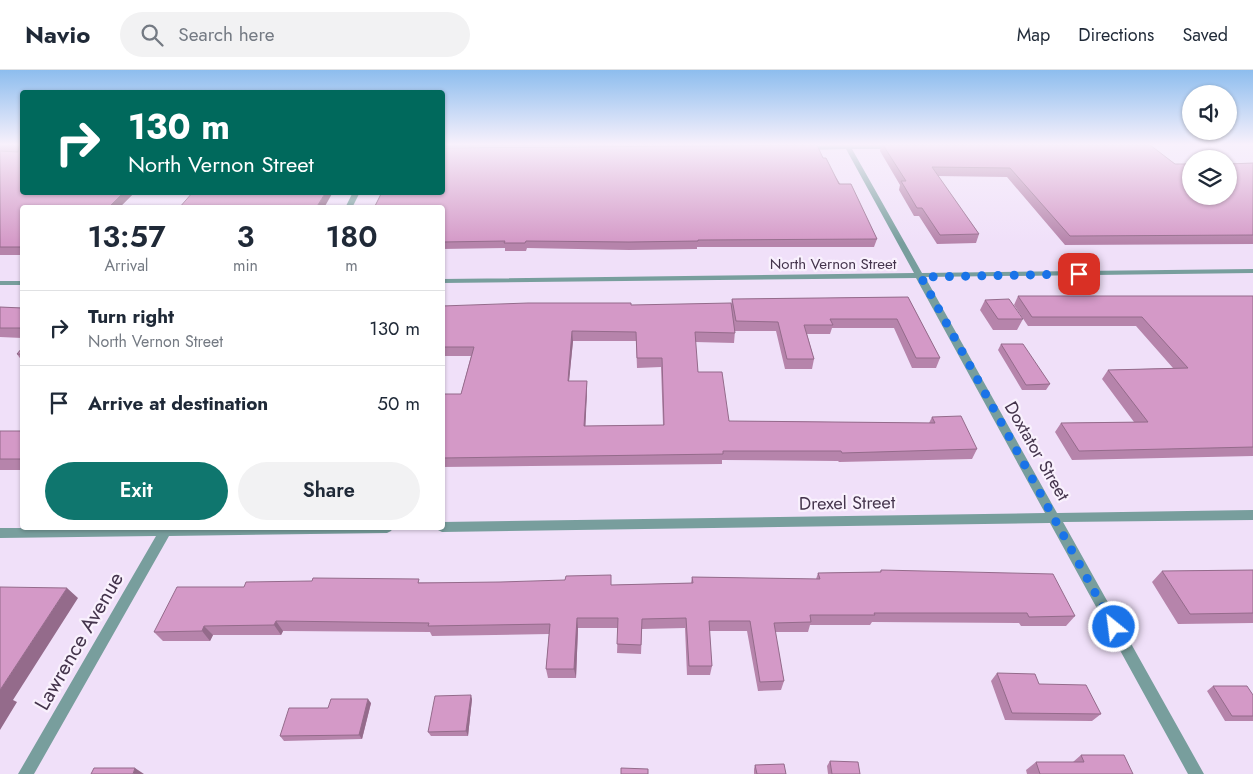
<!DOCTYPE html>
<html lang="en">
<head>
<meta charset="utf-8">
<style>
  :root { --surface:#fff; --page:#f2f2f3; --text:#1f2937; --muted:#747a83; --line:#e0e1e3; --accent:#0f766e }
  body { margin:0; font-family:Jost,sans-serif; background:var(--page); color:var(--text); height:100vh; display:flex; flex-direction:column; font-size:19px; white-space:nowrap }
  * { box-sizing:border-box; margin:0 }
  p { font-size:16px; color:var(--muted) }
  .icon { flex:none; width:28px; height:28px; fill:none; stroke:currentColor; stroke-width:2; stroke-linecap:round; stroke-linejoin:round }
  .map { position:relative; flex:1; overflow:hidden }
  .drawer { position:absolute; left:20px; top:135px; width:425px; height:325px; display:flex; flex-direction:column; background:var(--surface); border-radius:5px; box-shadow:0 1px 4px #0004 }
  .drawer>* { flex:none }
  .hud { position:absolute; left:20px; top:20px; width:425px; height:105px; border-radius:5px; box-shadow:0 1px 4px #0004; background:#00695c; color:#fff; overflow:hidden }
  .tools { position:absolute; left:1182px; top:15px; display:grid; gap:10px }
  .tools a { display:grid; place-items:center; width:55px; height:55px; border-radius:50%; background:var(--surface); box-shadow:0 1px 4px #0004; font-size:25px }
  .pin { position:absolute; display:grid; place-items:center; width:42px; height:42px; color:#fff; margin:-21px; border-radius:10px; box-shadow:0 2px 8px #0006 }
  .me { position:absolute; width:55px; margin:-28px; rotate:331deg; stroke-linejoin:round; filter:drop-shadow(0 0 4px #0008) }
  .turn { display:flex; align-items:center; gap:18px; height:105px; padding:0 25px; font-size:22px }
  .turn .icon { width:65px; height:65px; stroke-width:2.5 }
  .turn b { display:block; font-size:35px; line-height:42px }
  .eta { display:flex; justify-content:space-evenly; align-items:center; height:85px; text-align:center }
  .eta b { font-size:30px; font-weight:600; line-height:35px }
  .primary-button { display:flex; gap:10px; margin-top:auto; padding:10px 25px }
  .primary-button a { flex:1; height:58px; border-radius:30px; background:var(--accent); color:#fff; font-size:20px; font-weight:600; line-height:58px; text-align:center }
  .primary-button a+a { background:var(--page); color:var(--text) }
  ul { padding:0; list-style:none }
  li { display:flex; align-items:center; gap:15px; height:75px; padding:0 25px; border-top:1px solid var(--line) }
  li div { flex:1 }
  li b { display:block; font-size:19px }
  li em { font-style:normal }
  header { display:flex; align-items:center; gap:30px; box-sizing:border-box; height:70px; padding:0 25px; background:var(--surface); border-bottom:1px solid var(--line) }
  header strong { font-size:24px }
  nav { display:flex; gap:28px; margin-inline-start:auto; font-size:18px }
  .search { width:350px; height:45px; background:var(--page); display:flex; align-items:center; gap:12px; box-sizing:border-box; padding:0 18px; border-radius:28px; color:var(--muted); font-size:19px }
  .map>svg:first-child { display:block }
</style>
</head>
<body>
<header>
<strong>Navio</strong>
<div class="search"><svg class="icon" aria-label="search" viewBox="0 0 24 24"><circle cx="10" cy="10" r="6"/><path d="M15 15l6 6"/></svg>Search here</div>
<nav><a>Map</a><a>Directions</a><a>Saved</a></nav>
</header>
<div class="map">
<svg width="1253" height="704" viewBox="0 0 1253 704">
  <rect width="100%" height="100%" fill="#f0e0f9"/>
  <g fill="none" stroke-linecap="round" stroke-linejoin="round">
    <path fill="#789e9d" fill-rule="evenodd" d="M844 75H894L897 77 894 79H852L922 203 1253 199V203L925 207 1057 443 1253 440V450L1063 452 1204 704H1188L1050 453 442 462 438 460 436 458H442V452L1045 443 916 208 442 213V209L914 203 846 79 806 80 803 78 806 76Z
      M353 122H360L352 138H345Z
      M0 211H22V215H0Z
      M0 458H393L391 461 387 463 169 466 34 704H18L156 466 0 468Z"/>
  </g>
  <path fill="#b684ab" fill-rule="evenodd" d="M0 75H22V122H135L119 138H22V185H0Z
    M442 75H693L442 77Z
    M881 75H1150L1175 94 1253 93V174L1065 175 1007 107 938 106 979 164 976 173 937 174 919 146H914L899 120 900 115 880 81Z
    M823 88 877 169 874 177H697V179L629 180 527 178 526 181H505V178L442 179V138Z
    M1018 226H1253V386L1072 390 1055 362 1061 353 1134 352 1102 309 1108 300 1173 298 1136 256H1028L1014 235Z
    M908 227 940 288 936 298H912L894 258H832L830 264H807L814 289 812 299H785L776 261H735L734 273 695 272 698 302 729 351 929 353 932 347 977 379 972 389 839 392 838 391 722 390V394L442 397V324H461L471 286H442V236L731 235 732 229ZM573 271H636L637 298 661 297 663 355 585 356 587 321V311H569Z
    M985 230 1023 249 1017 260H993L980 240Z
    M0 237 22 238V268L0 267Z
    M1001 274 1050 314 1046 320H1022L998 280Z
    M22 278V291L17 284Z
    M0 361H22V400H0Z
    M881 500 1075 546 1066 556H1021L1019 553 872 552 870 555H810L808 562H775L784 611 781 620 758 621 747 561H709L712 596 710 605H687L685 558 642 559 641 584 617 583 618 558H578L576 608H548L546 599 549 564 432 566 430 562 283 561 281 565H213L210 571H163L154 562 244 517 312 511 611 515 691 513 692 507 816 509 818 503 880 502Z
    M1253 500V553L1178 554 1152 512 1162 501Z
    M997 603 1039 614 1101 644 1092 651 1005 650 991 611Z
    M1213 616 1253 625V651H1225L1207 621Z
    M472 629 468 666H431L428 662Z
    M371 633 362 669 284 671 280 666 328 638Z
    M1081 685 1133 704H1027L1026 700 1036 692H1073Z
    M830 691 860 704H828L827 696Z
    M755 695 786 704H754V699Z"/>
  <path fill="#946b8b" d="M124 122H135L119 138H108Z
    M326 122H333L324 138H316Z
    M572 261 573 271 568 321V311Z
    M587 311V321L585 366 584 356Z
    M67 518 78 528 13 630 17 632 0 660V620Z
    M577 548 578 558 576 608 574 599Z
    M276 551 283 561 281 565 274 555Z
    M204 556 213 565 210 571 202 561Z
    M471 625 472 629 468 666 466 661Z
    M368 629 371 633 362 669 359 665Z
    M135 698 144 704H133Z"/>
  <path fill="#d499c7" stroke="#946b8b" fill-rule="evenodd" d="M6 75H22V122H124L108 138H22V177H0V81L18 82 19 75Z
    M817 75 823 88H826L839 114H851L877 169 698 170V171L629 172 526 171 525 173H504L505 171 442 172V138H374L382 122H442V78Z
    M883 75H1150L1175 94H1191V126H1229V94L1253 93V165L1070 166 1010 98 932 97 979 164 940 165 922 138H917L901 111H906Z
    M193 122H326L316 138H179Z
    M1018 226H1253V377L1079 381 1061 353 1148 352 1108 300 1188 298 1142 247H1032Z
    M908 227 940 288H916L897 249H830L833 255H804L814 289H787L778 252 736 251 732 229Z
    M1009 229 1023 249H998L985 230Z
    M528 233H631V235L731 233 735 263 695 262 698 302H722L729 351 935 353 932 347 961 346 977 379 842 383 841 381H723V384L442 388V324H461L474 277H442V236ZM572 261 636 262 637 288H662L664 355 584 356 587 311H568Z
    M0 237 22 238V258H0Z
    M1001 274H1023L1050 314 1026 315Z
    M22 278V284H17Z
    M0 361H22V389H0Z
    M881 500 1053 504 1075 546 1029 547 1027 543H874L875 545H810L811 552 774 553 784 611 760 612 750 551H709L712 596H689L686 548 642 549 641 575 617 574 618 548H577L574 599H546L550 554 428 556 429 553 276 551 274 555 204 556 202 561 154 562 177 517H244L246 512 312 511 313 508 419 509 418 513 500 512 565 510 566 506 611 505V515L693 513 692 507 820 509 818 503 881 502Z
    M1253 500V543L1190 544 1162 501Z
    M0 517 67 518 0 620Z
    M997 603 1035 604 1039 614 1086 615 1101 644 1012 643Z
    M1213 616H1247L1253 625V646H1232Z
    M471 625 466 661 428 662 435 626Z
    M331 629H368L359 665 280 666 289 638H328Z
    M1081 685H1124L1133 704H1040L1036 692H1084Z
    M830 691 858 692 860 704H832Z
    M784 694 786 704H757L755 695Z
    M94 698H135L133 704H91Z
    M621 698 648 699V704H621Z"/>
  <linearGradient id="sky" x2="0" y2="1"><stop stop-color="#8dbdee"/><stop offset="0.43" stop-color="#f8f1fc"/><stop offset="1" stop-color="#f8f1fc" stop-opacity="0"/></linearGradient>
  <rect width="1253" height="173" fill="url(#sky)"/>
  <g fill="none" stroke-linecap="round" stroke-linejoin="round">
    <path stroke="#1a73e8" stroke-width="9" stroke-dasharray="0 16.2" d="M1079 204 921 207 1114 557"/>
  </g>
  <g text-anchor="middle" stroke-width="4.5" stroke-linejoin="round" paint-order="stroke">
    <g font-size="15" fill="#44344c" stroke="#f9f1fd">
      <text x="833" y="199">North Vernon Street</text>
    </g>
    <g font-size="18" fill="#44344c" stroke="#f9f1fd">
      <text transform="translate(1037 381) rotate(60)" y="6">Doxtator Street</text>
      <text transform="translate(847 433) rotate(-1)" y="6">Drexel Street</text>
    </g>
    <g font-size="21" fill="#44344c" stroke="#f9f1fd">
      <text transform="translate(79 571) rotate(-60)" y="7">Lawrence Avenue</text>
    </g>
  </g>
</svg>
<div class="tools">
<a><svg class="icon" aria-label="sound" viewBox="0 0 24 24"><path d="M4 9h4l5-4v14l-5-4H4zM17 9q2 3 0 6"/></svg></a>
<a><svg class="icon" aria-label="layers" viewBox="0 0 24 24"><path d="M12 4l9 5-9 5-9-5zM3 14l9 5 9-5"/></svg></a>
</div>
<div class="pin" style="left:1079px;top:204px;background:#d93025"><svg class="icon" aria-label="arrive" viewBox="0 0 24 24"><path d="M6 21V4h12l-3 4 3 4H6"/></svg></div>
<svg class="me" style="left:1114px;top:557px" viewBox="-20 -20 40 40"><circle r="17" fill="#1a73e8" stroke="#fff" stroke-width="3"/><path d="M0-11L8 9 0 5-8 9z" fill="#fff"/></svg>
<div class="hud">
<div class="turn"><svg class="icon" aria-label="right" viewBox="0 0 24 24"><path d="M7 20v-9h11M14 6l5 5-5 5"/></svg><div><b>130 m</b>North Vernon Street</div></div>
</div>
<section class="drawer">
<div class="eta">
<div><b>13:57</b><p>Arrival</p></div>
<div><b>3</b><p>min</p></div>
<div><b>180</b><p>m</p></div>
</div>
<ul>
<li><svg class="icon" aria-label="right" viewBox="0 0 24 24"><path d="M7 20v-9h11M14 6l5 5-5 5"/></svg><div><b>Turn right</b><p>North Vernon Street</p></div><em>130 m</em></li>
<li><svg class="icon" aria-label="arrive" viewBox="0 0 24 24"><path d="M6 21V4h12l-3 4 3 4H6"/></svg><div><b>Arrive at destination</b></div><em>50 m</em></li>
</ul>
<div class="primary-button"><a>Exit</a><a>Share</a></div>
</section>
</div>
</body>
</html>
